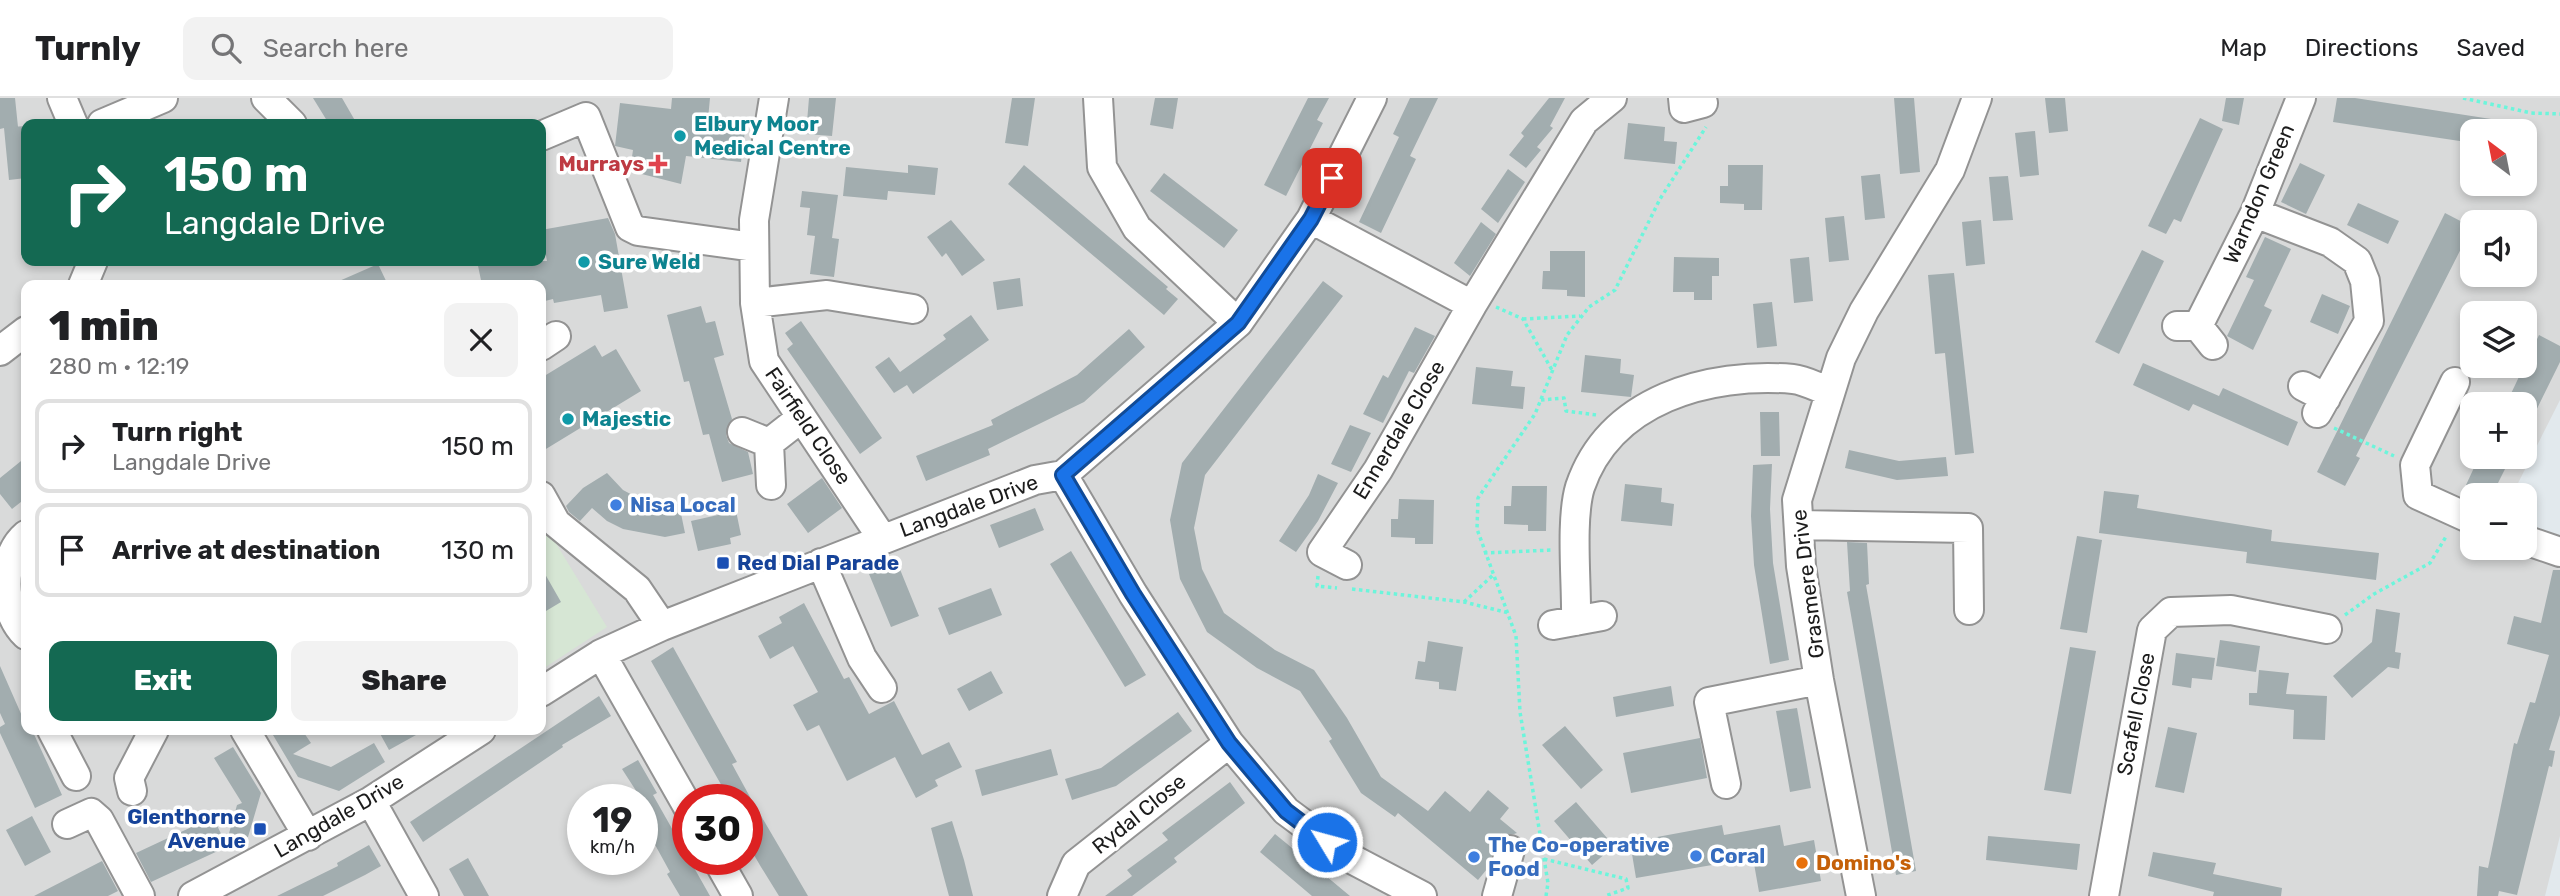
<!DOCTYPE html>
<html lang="en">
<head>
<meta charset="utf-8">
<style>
  :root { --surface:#fff; --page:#f2f2f2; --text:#202124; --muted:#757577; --line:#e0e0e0; --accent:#146952 }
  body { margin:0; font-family:Rubik,sans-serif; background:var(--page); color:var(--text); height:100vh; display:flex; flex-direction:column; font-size:26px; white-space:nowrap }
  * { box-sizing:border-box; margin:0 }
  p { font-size:23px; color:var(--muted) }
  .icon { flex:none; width:38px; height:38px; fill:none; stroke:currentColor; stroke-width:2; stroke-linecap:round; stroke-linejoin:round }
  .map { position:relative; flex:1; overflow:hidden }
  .side { position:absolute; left:21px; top:182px; width:525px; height:455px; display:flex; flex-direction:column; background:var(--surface); border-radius:14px; box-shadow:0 4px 10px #0003 }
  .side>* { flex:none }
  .guide { position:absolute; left:21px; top:21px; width:525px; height:147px; border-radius:14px; box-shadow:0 4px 10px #0003; background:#146952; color:#fff; overflow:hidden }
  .needle { width:46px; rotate:328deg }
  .fabs { position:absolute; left:2460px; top:21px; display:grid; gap:14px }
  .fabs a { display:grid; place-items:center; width:77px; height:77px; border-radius:14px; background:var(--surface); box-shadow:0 4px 10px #0003; font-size:35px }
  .speed { position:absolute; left:567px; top:686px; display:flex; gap:14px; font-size:35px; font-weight:700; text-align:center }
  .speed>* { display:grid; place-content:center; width:91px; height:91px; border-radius:50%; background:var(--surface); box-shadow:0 4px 10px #0003; line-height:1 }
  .speed small { font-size:18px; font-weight:400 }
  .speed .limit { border:10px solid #d22; background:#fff; color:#111 }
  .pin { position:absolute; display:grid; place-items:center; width:60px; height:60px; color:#fff; margin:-30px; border-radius:14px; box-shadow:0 4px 10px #0006 }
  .me { position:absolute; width:77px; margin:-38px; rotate:307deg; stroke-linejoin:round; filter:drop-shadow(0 0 5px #0008) }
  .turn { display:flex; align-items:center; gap:24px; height:147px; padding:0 28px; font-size:32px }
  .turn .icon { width:91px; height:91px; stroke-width:2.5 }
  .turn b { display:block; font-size:49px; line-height:60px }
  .round { display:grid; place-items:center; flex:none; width:74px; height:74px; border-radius:14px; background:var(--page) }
  .overview { display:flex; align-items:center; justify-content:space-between; height:119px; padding:0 28px }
  h1 { font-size:42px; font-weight:800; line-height:52px }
  .button { display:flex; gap:14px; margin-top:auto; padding:14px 28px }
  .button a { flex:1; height:80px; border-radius:14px; background:var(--accent); color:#fff; font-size:28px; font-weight:800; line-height:80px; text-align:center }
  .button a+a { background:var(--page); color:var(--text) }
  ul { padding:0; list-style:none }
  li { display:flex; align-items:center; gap:21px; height:94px; margin:0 14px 10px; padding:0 14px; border:4px solid var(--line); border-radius:14px }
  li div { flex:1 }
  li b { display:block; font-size:26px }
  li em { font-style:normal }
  header { display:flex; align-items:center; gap:42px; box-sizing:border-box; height:98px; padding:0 35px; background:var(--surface); border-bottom:2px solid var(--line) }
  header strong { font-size:33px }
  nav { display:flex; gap:38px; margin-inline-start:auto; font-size:24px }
  .search { width:490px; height:63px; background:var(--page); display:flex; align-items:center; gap:18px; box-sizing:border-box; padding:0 24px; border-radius:14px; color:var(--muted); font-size:26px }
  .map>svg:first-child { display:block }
</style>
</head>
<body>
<header>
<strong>Turnly</strong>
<div class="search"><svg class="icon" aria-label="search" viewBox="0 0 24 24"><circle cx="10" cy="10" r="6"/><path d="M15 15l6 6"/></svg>Search here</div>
<nav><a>Map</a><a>Directions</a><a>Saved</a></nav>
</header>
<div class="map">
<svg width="2560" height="798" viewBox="0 0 2560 798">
  <rect width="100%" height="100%" fill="#e2e9ed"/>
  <path fill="#d9dada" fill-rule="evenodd" d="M0 0H2560V302L2512 397H2473V450H2501L2560 465V738L2545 798H0ZM26 26H541V163H26ZM2473 33H2525V86H2473ZM2473 124H2525V177H2473ZM26 187H541V632H26ZM2473 215H2525V268H2473ZM2473 306H2525V359H2473ZM583 702H642V761H583ZM688 702H747V761H688Z"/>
  <path fill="#d6e6d4" d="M541 421 607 529 541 572Z"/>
  <path fill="#a2adaf" d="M0 0H15L18 29H11L26 28V80L9 82 4 30 0 31Z
    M313 0H342L357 26H329Z
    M672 0H710L708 21 746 25 741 64 686 58 681 86 630 73 633 52 615 48 620 5 671 11Z
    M809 0H836L832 38 806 36Z
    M1012 0H1035L1028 48 1005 45Z
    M1155 0H1178L1173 31 1150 27Z
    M1308 0H1329L1317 22 1323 25 1286 98 1264 87Z
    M1410 0H1438L1410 58 1416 61 1381 135 1359 124 1399 39 1393 36Z
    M1549 0H1565L1550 28 1553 30 1537 49 1541 52 1526 70 1509 57 1524 38 1521 35Z
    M1894 0H1914L1920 74 1900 76Z
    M2045 0H2065L2068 33 2049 35Z
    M2226 0H2244L2239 27 2222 23Z
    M2337 0H2355L2504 23V33H2473V45L2333 24Z
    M2200 20 2223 31 2181 124 2174 121 2166 136 2148 128Z
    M1628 25 1665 29 1664 43 1677 44 1675 66 1624 61Z
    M2035 33 2039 77 2020 79 2015 35Z
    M2300 65 2325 77 2306 116 2281 104Z
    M908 67 938 70 935 97 888 93 887 102 843 98 846 69 908 75Z
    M1024 67 1168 189 1166 191 1178 201 1164 217 1008 86Z
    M1728 67H1763L1762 112H1744V106L1720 105V88H1728Z
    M1508 71 1525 84 1498 125 1481 111Z
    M1164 75 1238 132 1224 150 1150 93Z
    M1880 76 1885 120 1865 122 1861 78Z
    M2008 78 2013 122 1993 123 1989 79Z
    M802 93 838 97 832 140 839 141 834 179 810 176 815 138 807 137 810 110 800 109Z
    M2358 105 2399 123 2388 146 2347 127Z
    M2445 115 2472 129 2356 358 2360 360 2345 388 2317 374Z
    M1844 118 1849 162 1829 164 1825 120Z
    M608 120 615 136 628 210 604 214 601 197 554 205 553 201 541 204V187H482L477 163H547L541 132Z
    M951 122 985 162 962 178 946 155 942 159 927 139Z
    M1981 122 1985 166 1966 168 1962 124Z
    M1481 124 1496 136 1470 178 1454 165Z
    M2265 139 2291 151 2264 208 2272 212 2253 252 2227 238 2254 182 2246 179Z
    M2142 152 2164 163 2119 256 2095 244Z
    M1550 153H1585V199L1567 198V192L1542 191 1543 173H1550Z
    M1674 159 1719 160V178H1712V202H1694V194H1673Z
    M1809 159 1813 203 1794 205 1790 161Z
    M378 166 388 187H330Z
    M1954 175 1974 355 1955 357 1945 255 1935 256 1928 177Z
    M1020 180 1023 208 997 212 993 184Z
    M1323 183 1343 198 1205 377 1194 430 1202 471 1224 515 1275 552 1314 572 1347 620 1381 679 1428 713 1445 693 1470 714 1488 692 1509 710 1500 721 1517 735 1498 741 1487 771 1478 782 1398 715 1395 719 1361 695 1329 643 1332 641 1300 593 1257 570 1207 534 1180 481 1170 422 1182 365Z
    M2322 196 2350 208 2338 236 2310 224Z
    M1772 204 1777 248 1757 250 1753 206Z
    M701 208 706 225 715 223 724 257 714 260 732 321 726 337 729 345 748 354 753 376 722 384 709 336 703 337 689 283 684 284 667 217Z
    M971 217 989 242 913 296 907 287 894 295 875 269 889 259 900 274 946 241 943 237Z
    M801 223 882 340 860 356 787 251 793 246 785 235Z
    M1415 229 1435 238 1414 275 1409 273 1383 325 1363 316 1383 277 1388 280Z
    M1129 231 1145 249 1084 304 988 351 990 357 926 383 916 358 993 327 991 322 1077 277Z
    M2539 237 2560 248V264L2525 335V306H2506Z
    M595 247 602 259 616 251 641 293 541 354V280Z
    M1585 257 1621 261 1620 275 1634 277 1631 299 1581 294Z
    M2143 265 2219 298 2223 290 2298 324 2288 348 2193 306 2189 313 2133 287Z
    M1476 269 1513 273 1511 288 1525 289 1523 311 1472 306Z
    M1760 314H1779L1780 358H1761Z
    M1350 327 1371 335 1351 374 1331 366Z
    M1849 352 1899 363 1946 359 1948 378 1897 382 1845 370Z
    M26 359V400L12 411 0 396V380Z
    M2479 359H2511L2492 397 2466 387Z
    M1772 366 1770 411 1773 465 1789 562 1770 566 1754 467 1751 418 1753 367Z
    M607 375 623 392 640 401 657 406H679L685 435 665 439 623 431 607 423 592 410 580 423 569 414 566 408 583 390Z
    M1318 376 1338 385 1318 423 1296 454 1279 443 1309 397Z
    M822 380 842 410 808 435 787 406Z
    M1625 386 1662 390 1661 404 1674 406 1672 428 1621 423Z
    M1512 388H1547L1546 433H1528V427L1504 426V408H1511Z
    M2104 393 2139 397 2137 410 2272 432 2271 443 2379 455 2376 482 2246 465 2247 454 2099 435Z
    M1399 401 1434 402 1433 446H1415V440L1391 439V421H1398Z
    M735 408 741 437 730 440 731 446 698 453 691 423 718 417 717 412Z
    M1035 410 1044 432 999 450 990 427Z
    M2077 438 2102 442 2087 535 2060 531Z
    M1847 444 1867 445 1869 486 1866 487 1916 773 1896 777 1847 494 1850 493Z
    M1071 453 1146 577 1125 589 1050 466Z
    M897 464 919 518 891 529 869 476Z
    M541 469 561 504 541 516Z
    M2553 472H2560V617L2549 652 2555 653 2552 669 2549 668 2517 797 2499 793 2498 798H2477L2479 768 2488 770 2514 645 2517 646 2530 604 2535 605 2549 557 2507 546 2514 518 2541 525Z
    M991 490 1002 517 949 537 938 510Z
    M804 505 844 581 849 579 869 616 894 603 922 657 949 644 962 669 935 682 938 688 916 700 895 659 847 683 819 627 807 633 793 607 818 594 793 548 770 561 758 538 782 525 779 519Z
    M2376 511 2400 515 2395 554 2401 555 2399 571 2388 569 2352 600 2333 578 2372 544Z
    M2220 542 2260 548 2256 574 2216 568Z
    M1428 543 1463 549 1456 593 1439 591V584L1415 581 1418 563 1425 564Z
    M673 549 737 664 732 666 750 699 808 798H779L761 769 747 745V702H703L723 690 651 563Z
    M2070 549 2096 553 2071 696 2044 692Z
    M2176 555 2215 560 2212 582 2192 580 2191 590 2172 587Z
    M0 568 22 618 26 616V632H32L62 697 35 710 0 635V629L5 626 0 615Z
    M2259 572 2289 575 2286 596 2327 598 2325 642 2293 641 2294 612 2249 607V595H2257Z
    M991 573 1003 595 969 613 957 591Z
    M1671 588 1674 608 1616 619 1613 599Z
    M599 598 611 618 562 647 563 649 423 744 410 724Z
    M1797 610 1811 690 1790 694 1776 613Z
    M1178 614 1192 633 1116 688 1072 702 1065 681 1101 670Z
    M1565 628 1603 672 1581 691 1542 647Z
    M2168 629 2197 635 2184 695 2155 689Z
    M270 632H302L311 645 293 656 331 669 374 645 385 664 339 693 298 679Z
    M378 632H425L389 652Z
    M1700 640 1707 680 1631 695 1623 655Z
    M233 649 261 695 248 739 151 784 136 755 213 719 226 746 237 707 242 705 214 660Z
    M1051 651 1058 677 982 698 975 672Z
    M638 662 657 695 653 697 710 798H680L667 776 670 774 642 723V702L622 671Z
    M1230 684 1245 705 1174 760 1177 764 1132 798H1105L1132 778 1127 772 1168 742 1162 735Z
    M1576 704 1614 748 1592 767 1554 723Z
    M32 718 51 754 25 768 6 732Z
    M952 723 964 762 973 798H949L943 776 931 730Z
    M1722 727 1724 737 1780 727 1784 748 1814 742 1821 783 1759 794 1753 760 1636 780 1630 744Z
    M1275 736 1314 768 1350 798H1312L1260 754Z
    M1988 738 2080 746 2077 772 1986 762Z
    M369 747 381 768 365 777 323 798H277L338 768 337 765Z
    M2153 754 2216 765 2213 776 2282 790 2281 798H2213L2214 794 2148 778Z
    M468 760 489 798H464L449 771Z
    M102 763 118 793 108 798H34Z"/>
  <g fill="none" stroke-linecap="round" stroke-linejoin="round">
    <defs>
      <path id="minor" d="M62 0 73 26
        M266 0 292 26
        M774 0 754 122 755 205 764 263 882 440
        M1098 0 1102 69 1137 130 1238 225
        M1683 0 1684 10 1703 5
        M102 26 163 0
        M541 38 586 19 630 129 638 133 754 149
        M2255 115 2330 144 2357 163 2365 183 2369 223 2317 315
        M1311 121 1472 207
        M83 187 93 163
        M755 205 827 197 913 211
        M2177 228H2198L2213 247
        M2198 228 2255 115 2301 0
        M541 248 556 238
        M0 253 26 233
        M2455 284 2415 367 2418 397 2473 422
        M2303 288 2326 300
        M742 334 769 345
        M1063 377 1133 496 1229 645 1286 713 1348 759 1422 798
        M771 387 769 345 801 320
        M541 398 556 425 637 491 662 528
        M1799 427 1968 430 1969 512
        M26 437C0 459 0 512 26 537
        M2525 442 2560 454
        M821 465 862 560 882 590
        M1347 467 1322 454 1378 372 1472 207 1584 23 1612 0
        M1576 523C1577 487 1570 422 1580 389 1610 301 1709 274 1793 281 1804 282 1817 289 1828 293
        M1553 527 1602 518
        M601 556 688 709
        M541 594 601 556 662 528 1035 382 1063 377 1238 225 1311 121 1372 0
        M52 632 76 678
        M245 632 308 738
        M1726 686 1709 604 1819 582
        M132 693 129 680 154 632
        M371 703 424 798
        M67 726 91 715 99 722 140 798
        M717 761 738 798
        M193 798 371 703 481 632
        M1062 798 1076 766 1229 645
        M1497 798 1510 752
        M1861 798 1819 582 1801 468 1797 402 1841 260 1864 213 1950 72 1977 0
        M2104 798 2152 532 2171 514 2231 512 2327 531"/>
    </defs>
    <use href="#minor" stroke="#939393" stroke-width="32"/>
    <path stroke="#6cf5db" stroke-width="3.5" stroke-dasharray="3.5 3.5" stroke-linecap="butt" d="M2463 0 2531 15 2560 16
      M1496 209 1523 221 1552 272
      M1523 221 1580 218
      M1541 302 1564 300 1566 313 1597 317
      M2334 330 2394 358
      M1484 455 1552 452
      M1318 478 1317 488 1337 490
      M1352 491 1464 504 1509 515
      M1464 504 1493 477
      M2345 517 2374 496 2430 465 2447 437
      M1544 761 1626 781 1628 790 1605 798
      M1546 798 1548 785 1520 614 1516 538 1477 431 1478 400 1535 316 1567 237 1589 209 1615 192 1660 101 1706 29"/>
    <use href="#minor" stroke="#fff" stroke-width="28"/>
  </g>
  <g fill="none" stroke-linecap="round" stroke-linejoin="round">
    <defs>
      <path id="route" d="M1327 744 1286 713 1229 645 1133 496 1063 377 1238 225 1311 121 1332 80"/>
    </defs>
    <use href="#route" stroke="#114b97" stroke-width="18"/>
    <use href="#route" stroke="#1a73e8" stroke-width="12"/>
  </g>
  <g fill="#0f9aa8" stroke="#fff" stroke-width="2.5">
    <circle cx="680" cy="38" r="7"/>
    <circle cx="584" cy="164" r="7"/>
    <circle cx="568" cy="321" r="7"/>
  </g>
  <path fill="#e0444e" stroke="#fff" stroke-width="2.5" d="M654.5 55.5h7v7h7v7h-7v7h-7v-7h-7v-7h7z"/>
  <g fill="#3f7fe0" stroke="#fff" stroke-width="2.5">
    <circle cx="616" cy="407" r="7"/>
    <circle cx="1696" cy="758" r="7"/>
    <circle cx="1474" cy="759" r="7"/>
  </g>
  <g fill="#1a4fb4" stroke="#fff" stroke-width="2.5">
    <rect x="716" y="458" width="14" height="14" rx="3.5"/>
    <rect x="253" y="724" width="14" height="14" rx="3.5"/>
  </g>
  <circle fill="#e8710a" stroke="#fff" stroke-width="2.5" cx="1802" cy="765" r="7"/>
  <g text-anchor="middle" stroke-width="7" stroke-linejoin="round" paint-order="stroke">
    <g font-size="21" font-weight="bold" fill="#0d838f" stroke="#fff" text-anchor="start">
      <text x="694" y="33">Elbury Moor<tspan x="694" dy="24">Medical Centre</tspan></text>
      <text x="598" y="171">Sure Weld</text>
      <text x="582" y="328">Majestic</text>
    </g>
    <g font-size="21" font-weight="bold" fill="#be3a42" stroke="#fff" text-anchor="end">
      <text x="644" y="73">Murrays</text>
    </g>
    <g font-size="21" fill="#1c1c1c" stroke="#fff">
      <text transform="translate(2259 96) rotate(-67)" y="7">Warndon Green</text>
      <text transform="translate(808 328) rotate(56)" y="7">Fairfield Close</text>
      <text transform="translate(1399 332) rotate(-59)" y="7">Ennerdale Close</text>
      <text transform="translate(969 408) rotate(-20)" y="7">Langdale Drive</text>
      <text transform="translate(1808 486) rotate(-97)" y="7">Grasmere Drive</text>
      <text transform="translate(2136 616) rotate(-79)" y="7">Scafell Close</text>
      <text transform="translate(1139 716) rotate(-39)" y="7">Rydal Close</text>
      <text transform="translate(339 718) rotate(-30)" y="7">Langdale Drive</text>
    </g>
    <g font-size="21" font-weight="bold" fill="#366cbe" stroke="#fff" text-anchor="start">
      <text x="630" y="414">Nisa Local</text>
      <text x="1488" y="754">The Co-operative<tspan x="1488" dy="24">Food</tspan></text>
      <text x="1710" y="765">Coral</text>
    </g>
    <g font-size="21" font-weight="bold" fill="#164399" stroke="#fff" text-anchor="start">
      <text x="737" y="472">Red Dial Parade</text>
      <text x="246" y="726" text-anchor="end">Glenthorne<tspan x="246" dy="24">Avenue</tspan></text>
    </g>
    <g font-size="21" font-weight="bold" fill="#c56008" stroke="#fff" text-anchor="start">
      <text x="1816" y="772">Domino's</text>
    </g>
  </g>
</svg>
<div class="fabs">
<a><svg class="needle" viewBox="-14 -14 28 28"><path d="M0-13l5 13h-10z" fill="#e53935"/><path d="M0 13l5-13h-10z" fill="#757577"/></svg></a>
<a><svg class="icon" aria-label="sound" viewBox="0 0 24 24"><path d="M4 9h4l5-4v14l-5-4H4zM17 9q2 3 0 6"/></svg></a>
<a><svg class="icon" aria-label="layers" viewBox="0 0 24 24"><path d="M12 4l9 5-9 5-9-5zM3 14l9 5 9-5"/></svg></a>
<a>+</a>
<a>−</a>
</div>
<div class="speed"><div>19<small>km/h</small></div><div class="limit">30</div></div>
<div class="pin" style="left:1332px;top:80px;background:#d93025"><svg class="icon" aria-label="arrive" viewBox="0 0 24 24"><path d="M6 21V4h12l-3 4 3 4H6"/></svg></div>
<svg class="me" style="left:1327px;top:744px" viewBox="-20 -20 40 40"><circle r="17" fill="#1a73e8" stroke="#fff" stroke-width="3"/><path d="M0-11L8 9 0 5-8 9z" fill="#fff"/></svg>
<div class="guide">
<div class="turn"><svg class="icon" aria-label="right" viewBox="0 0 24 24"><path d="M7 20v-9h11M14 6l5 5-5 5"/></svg><div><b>150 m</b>Langdale Drive</div></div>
</div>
<section class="side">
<div class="overview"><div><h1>1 min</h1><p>280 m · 12:19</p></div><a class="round"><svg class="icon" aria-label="close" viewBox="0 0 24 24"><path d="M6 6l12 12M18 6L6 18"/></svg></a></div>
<ul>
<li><svg class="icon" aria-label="right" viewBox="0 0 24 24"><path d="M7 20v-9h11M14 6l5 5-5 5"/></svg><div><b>Turn right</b><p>Langdale Drive</p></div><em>150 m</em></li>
<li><svg class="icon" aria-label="arrive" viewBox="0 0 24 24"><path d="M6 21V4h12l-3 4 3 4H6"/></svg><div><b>Arrive at destination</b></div><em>130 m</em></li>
</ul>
<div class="button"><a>Exit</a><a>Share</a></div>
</section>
</div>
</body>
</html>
